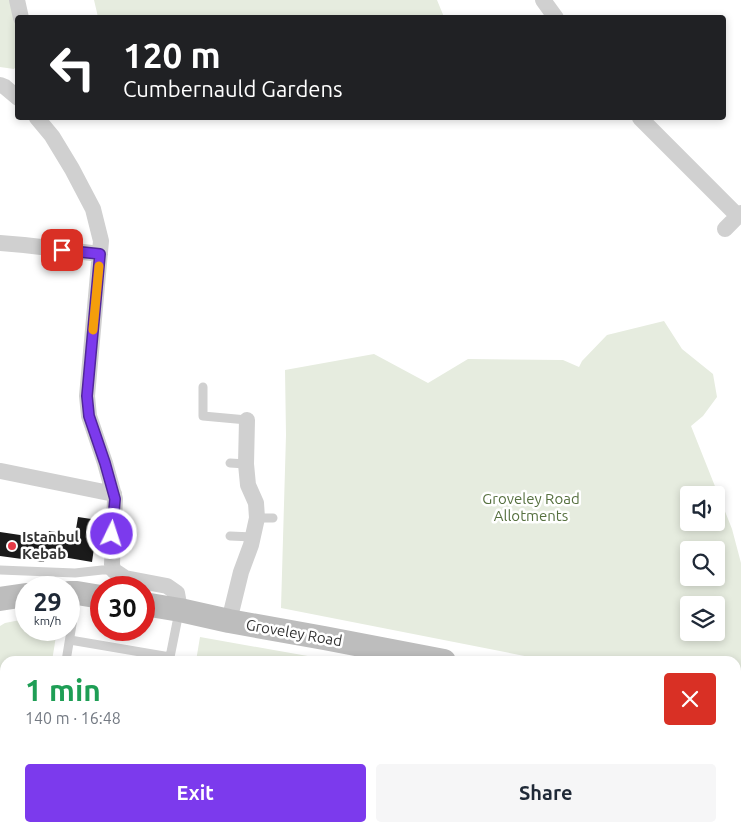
<!DOCTYPE html>
<html lang="en">
<head>
<meta charset="utf-8">
<style>
  :root { --surface:#fff; --page:#f6f6f7; --text:#1f2937; --muted:#747a83; --accent:#7c3aed }
  body { margin:0; font-family:Ubuntu,sans-serif; background:var(--page); color:var(--text); height:100vh; display:flex; flex-direction:column; font-size:19px; white-space:nowrap }
  * { box-sizing:border-box; margin:0 }
  p { font-size:16px; color:var(--muted) }
  .icon { flex:none; width:28px; height:28px; fill:none; stroke:currentColor; stroke-width:2; stroke-linecap:round; stroke-linejoin:round }
  .map { position:relative; flex:1; overflow:hidden }
  .drawer { position:absolute; left:0px; top:656px; width:741px; height:176px; display:flex; flex-direction:column; background:var(--surface); border-radius:15px 15px 0 0; box-shadow:0 2px 8px #0003 }
  .drawer>* { flex:none }
  .top-card { position:absolute; left:15px; top:15px; width:711px; height:105px; border-radius:5px; box-shadow:0 2px 8px #0003; background:#202124; color:#fff; overflow:hidden }
  .tools { position:absolute; left:680px; top:486px; display:grid; gap:10px }
  .tools a { display:grid; place-items:center; width:45px; height:45px; border-radius:5px; background:var(--surface); box-shadow:0 2px 8px #0003; font-size:25px }
  .speed { position:absolute; left:15px; top:576px; display:flex; gap:10px; font-size:25px; font-weight:700; text-align:center }
  .speed>* { display:grid; place-content:center; width:65px; height:65px; border-radius:50%; background:var(--surface); box-shadow:0 2px 8px #0003; line-height:1 }
  .speed small { font-size:12px; font-weight:400 }
  .speed .limit { border:8px solid #d22; background:#fff; color:#111 }
  .pin { position:absolute; display:grid; place-items:center; width:42px; height:42px; color:#fff; margin:-21px; border-radius:10px; box-shadow:0 2px 8px #0006 }
  .me { position:absolute; width:55px; margin:-28px; rotate:4deg; stroke-linejoin:round; filter:drop-shadow(0 0 4px #0008) }
  .turn { display:flex; align-items:center; gap:18px; height:105px; padding:0 25px; font-size:22px }
  .turn .icon { width:65px; height:65px; stroke-width:2.5 }
  .turn b { display:block; font-size:35px; line-height:42px }
  .round { display:grid; place-items:center; flex:none; width:52px; height:52px; border-radius:5px; background:var(--page) }
  .summary { display:flex; align-items:center; justify-content:space-between; height:85px; padding:0 25px }
  h1 { font-size:30px; font-weight:700; line-height:38px; color:#1e9e55 }
  .action { display:flex; gap:10px; margin-top:auto; padding:10px 25px }
  .action a { flex:1; height:58px; border-radius:5px; background:var(--accent); color:#fff; font-size:20px; font-weight:700; line-height:58px; text-align:center }
  .action a+a { background:var(--page); color:var(--text) }
  .map>svg:first-child { display:block }
</style>
</head>
<body>
<div class="map">
<svg width="741" height="832" viewBox="0 0 741 832">
  <rect width="100%" height="100%" fill="#fff"/>
  <path fill="#e6ecdf" fill-rule="evenodd" d="M0 0H11L17 24V65L14 69 0 67Z
    M94 0H437L444 17H98Z
    M664 321 682 349 713 374 717 397 703 416 691 426 732 529 741 563V702L736 691V661H550L281 608 286 435 285 370 374 354 428 383 468 359 563 360 579 367 582 361 607 335ZM689 495H716V522H689ZM689 550H716V578H689ZM689 605H716V632H689Z
    M25 619 26 630H57L52 661H5V828H736V732L741 733V832H0V626L5 623Z
    M200 637 336 661H196Z"/>
  <path fill="#1a1a1a" d="M78 517 98 520 92 562 45 554 44 562 0 556V532L47 539 49 531 75 535Z"/>
  <g fill="none" stroke-linecap="round" stroke-linejoin="round">
    <path stroke="#d0d0d0" stroke-width="9" d="M203 387V416L247 420
      M230 463 246 464
      M257 518H273
      M230 536 253 537
      M0 570 75 573 102 570H113
      M70 640 170 657 179 612
      M66 661 77 594"/>
    <path stroke="#d0d0d0" stroke-width="16" d="M17 0 21 18
      M543 0 556 18
      M0 85 5 87 18 98
      M37 118 52 136 72 169 93 209 101 241 87 396 89 416 105 463 115 499 112 564 113 570 125 578 167 586 177 593 180 610
      M640 118 738 216
      M725 229 741 213
      M0 243 24 245 100 254
      M1 471 114 494
      M229 621 241 572 251 545 257 518 256 503 248 485 246 464 247 420"/>
    <path stroke="#bdbdbd" stroke-width="24" d="M69 593H77L101 597
      M0 599 26 595
      M144 604 180 610 229 621 324 638 444 661
      M736 719 741 720"/>
  </g>
  <g fill="none" stroke-linecap="round" stroke-linejoin="round">
    <defs>
      <path id="route" d="M62 250 100 254 87 396 89 416 105 463 115 499 112 534"/>
    </defs>
    <use href="#route" stroke="#51269a" stroke-width="12"/>
    <use href="#route" stroke="#7c3aed" stroke-width="9"/>
    <path stroke="#f59e0b" stroke-width="9" d="M93 330 99 266"/>
  </g>
  <circle fill="#e63946" stroke="#fff" stroke-width="2" cx="12" cy="546" r="5"/>
  <g text-anchor="middle" stroke-width="5" stroke-linejoin="round" paint-order="stroke">
    <g font-size="15" fill="#56703f" stroke="#fff">
      <text x="531" y="504">Groveley Road<tspan x="531" dy="17">Allotments</tspan></text>
    </g>
    <g font-size="15" font-weight="bold" fill="#333" stroke="#fff" text-anchor="start">
      <text x="22" y="542">Istanbul<tspan x="22" dy="17">Kebab</tspan></text>
    </g>
    <g font-size="15" fill="#333" stroke="#fff">
      <text transform="translate(294 633) rotate(10)" y="5">Groveley Road</text>
    </g>
  </g>
</svg>
<div class="tools">
<a><svg class="icon" aria-label="sound" viewBox="0 0 24 24"><path d="M4 9h4l5-4v14l-5-4H4zM17 9q2 3 0 6"/></svg></a>
<a><svg class="icon" aria-label="search" viewBox="0 0 24 24"><circle cx="10" cy="10" r="6"/><path d="M15 15l6 6"/></svg></a>
<a><svg class="icon" aria-label="layers" viewBox="0 0 24 24"><path d="M12 4l9 5-9 5-9-5zM3 14l9 5 9-5"/></svg></a>
</div>
<div class="speed"><div>29<small>km/h</small></div><div class="limit">30</div></div>
<div class="pin" style="left:62px;top:250px;background:#d93025"><svg class="icon" aria-label="arrive" viewBox="0 0 24 24"><path d="M6 21V4h12l-3 4 3 4H6"/></svg></div>
<svg class="me" style="left:112px;top:534px" viewBox="-20 -20 40 40"><circle r="17" fill="#7c3aed" stroke="#fff" stroke-width="3"/><path d="M0-11L8 9 0 5-8 9z" fill="#fff"/></svg>
<div class="top-card">
<div class="turn"><svg class="icon" aria-label="left" viewBox="0 0 24 24"><path d="M17 20v-9H6M10 6l-5 5 5 5"/></svg><div><b>120 m</b>Cumbernauld Gardens</div></div>
</div>
<section class="drawer">
<div class="summary"><div><h1>1 min</h1><p>140 m · 16:48</p></div><a class="round" style="background:#d93025;color:#fff"><svg class="icon" aria-label="close" viewBox="0 0 24 24"><path d="M6 6l12 12M18 6L6 18"/></svg></a></div>
<div class="action"><a>Exit</a><a>Share</a></div>
</section>
</div>
</body>
</html>
